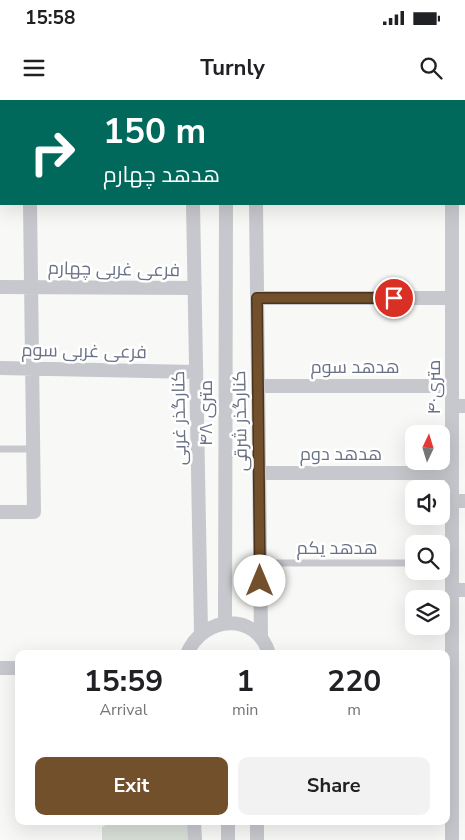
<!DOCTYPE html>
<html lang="en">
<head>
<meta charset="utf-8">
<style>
  :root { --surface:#fff; --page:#f2f2f2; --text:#202124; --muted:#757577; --accent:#73502c }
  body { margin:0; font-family:"Nunito Sans",Cairo,sans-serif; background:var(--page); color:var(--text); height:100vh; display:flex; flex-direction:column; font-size:19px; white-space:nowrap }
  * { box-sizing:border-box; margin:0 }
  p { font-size:16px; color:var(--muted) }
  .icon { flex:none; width:28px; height:28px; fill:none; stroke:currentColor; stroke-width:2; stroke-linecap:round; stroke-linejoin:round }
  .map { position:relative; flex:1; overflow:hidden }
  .panel { position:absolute; left:15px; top:550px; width:435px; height:175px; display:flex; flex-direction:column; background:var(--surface); border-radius:10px; box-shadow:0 5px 20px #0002 }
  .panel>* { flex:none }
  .banner { position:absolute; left:0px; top:0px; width:465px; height:105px; box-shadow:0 5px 20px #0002; background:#00695c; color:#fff; overflow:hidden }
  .needle { width:32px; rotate:4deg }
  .buttons { position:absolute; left:405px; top:325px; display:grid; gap:10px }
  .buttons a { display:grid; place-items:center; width:45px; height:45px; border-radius:10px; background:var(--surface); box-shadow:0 5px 20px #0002; font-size:25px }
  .pin { position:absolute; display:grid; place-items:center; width:42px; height:42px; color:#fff; margin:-21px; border:2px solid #fff; border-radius:50%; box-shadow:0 1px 5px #0007 }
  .me { position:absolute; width:55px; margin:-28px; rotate:0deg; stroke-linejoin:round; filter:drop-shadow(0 0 4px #0008) }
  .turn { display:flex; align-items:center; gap:18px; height:105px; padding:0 20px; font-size:22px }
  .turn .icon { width:65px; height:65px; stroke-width:2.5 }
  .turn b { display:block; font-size:35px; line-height:42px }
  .eta { display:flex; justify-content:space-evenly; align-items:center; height:85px; text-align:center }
  .eta b { font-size:30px; font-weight:700; line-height:35px }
  .button { display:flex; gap:10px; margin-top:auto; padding:10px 20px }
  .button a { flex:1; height:58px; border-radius:10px; background:var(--accent); color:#fff; font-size:20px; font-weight:700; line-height:58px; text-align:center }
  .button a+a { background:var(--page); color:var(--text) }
  .status { display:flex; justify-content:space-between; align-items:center; height:35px; padding:0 25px; background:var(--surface); direction:ltr }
  .status svg { height:14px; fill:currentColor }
  header { display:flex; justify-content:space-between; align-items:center; height:65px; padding:0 20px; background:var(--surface); font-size:22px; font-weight:700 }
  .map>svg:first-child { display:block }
</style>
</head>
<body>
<div class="status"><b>15:58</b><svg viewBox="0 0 49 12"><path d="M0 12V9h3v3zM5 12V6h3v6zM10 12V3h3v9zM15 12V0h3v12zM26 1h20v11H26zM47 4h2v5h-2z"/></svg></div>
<header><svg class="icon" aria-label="menu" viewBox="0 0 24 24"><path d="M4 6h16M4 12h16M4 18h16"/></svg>Turnly<svg class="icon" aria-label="search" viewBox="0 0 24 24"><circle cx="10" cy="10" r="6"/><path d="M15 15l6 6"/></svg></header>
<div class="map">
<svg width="465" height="740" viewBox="0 0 465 740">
  <rect width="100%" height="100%" fill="#f8f8f6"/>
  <path fill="#d8dfd7" d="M114 721H189L188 740H102V727Z"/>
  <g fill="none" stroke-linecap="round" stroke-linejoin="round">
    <path stroke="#c7c8cd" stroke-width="7" d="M0 349H33
      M260 463H414"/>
    <path stroke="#c7c8cd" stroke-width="14" d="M191 0V1
      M255 0V1
      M29 1V0
      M226 1V0
      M452 1V0
      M0 36H1
      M193 104 201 532
      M256 104 261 537
      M452 104V740
      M0 187 195 188
      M257 198H452
      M0 268 196 272
      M258 286H452
      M452 306H465
      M259 373H452
      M452 401H465
      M0 412H34L30 104
      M452 490H465
      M225 523 226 104
      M187 554C203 515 257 511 269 554
      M0 568H19
      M194 721 195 740
      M228 721V740
      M257 721V740"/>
  </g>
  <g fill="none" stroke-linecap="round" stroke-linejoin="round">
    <defs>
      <path id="route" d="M260 481 257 198H394"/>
    </defs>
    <use href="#route" stroke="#4b341d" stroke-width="12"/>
    <use href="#route" stroke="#73502c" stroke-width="9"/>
  </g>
  <g text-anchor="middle" stroke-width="5" stroke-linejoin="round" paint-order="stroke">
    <g font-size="18" fill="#697185" stroke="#fff">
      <text transform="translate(114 169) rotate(1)" y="6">فرعی غربی چهارم</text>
      <text transform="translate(84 251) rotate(1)" y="6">فرعی غربی سوم</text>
      <text x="355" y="273">هدهد سوم</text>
      <text transform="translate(434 287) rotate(-90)" y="6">۴۰متری</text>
      <text transform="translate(206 313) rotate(-90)" y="6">۴۸ متری</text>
      <text transform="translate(179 318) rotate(-91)" y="6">کنارگذر غربی</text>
      <text transform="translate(240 321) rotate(-91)" y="6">کنارگذر شرقی</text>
      <text x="341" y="360">هدهد دوم</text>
      <text x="337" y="454">هدهد یکم</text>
    </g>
  </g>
</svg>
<div class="buttons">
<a><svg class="needle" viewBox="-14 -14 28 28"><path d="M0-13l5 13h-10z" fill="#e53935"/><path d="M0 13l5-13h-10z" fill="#757577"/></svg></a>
<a><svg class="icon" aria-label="sound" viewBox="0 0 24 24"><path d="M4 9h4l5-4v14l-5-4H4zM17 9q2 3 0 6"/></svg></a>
<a><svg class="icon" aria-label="search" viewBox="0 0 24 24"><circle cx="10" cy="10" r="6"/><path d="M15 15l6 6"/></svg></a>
<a><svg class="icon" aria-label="layers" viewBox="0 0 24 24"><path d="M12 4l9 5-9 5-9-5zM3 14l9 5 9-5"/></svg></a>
</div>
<div class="pin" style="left:394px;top:198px;background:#d93025"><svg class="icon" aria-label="arrive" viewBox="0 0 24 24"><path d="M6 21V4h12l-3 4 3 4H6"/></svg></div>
<svg class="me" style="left:260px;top:481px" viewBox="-20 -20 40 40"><circle r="19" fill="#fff"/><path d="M0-13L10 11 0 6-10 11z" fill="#73502c"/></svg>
<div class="banner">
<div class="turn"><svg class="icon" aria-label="right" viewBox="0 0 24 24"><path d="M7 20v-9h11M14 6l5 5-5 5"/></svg><div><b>150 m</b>هدهد چهارم</div></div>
</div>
<section class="panel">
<div class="eta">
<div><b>15:59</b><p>Arrival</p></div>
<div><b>1</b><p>min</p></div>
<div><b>220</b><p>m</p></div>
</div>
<div class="button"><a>Exit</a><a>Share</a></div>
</section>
</div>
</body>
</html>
